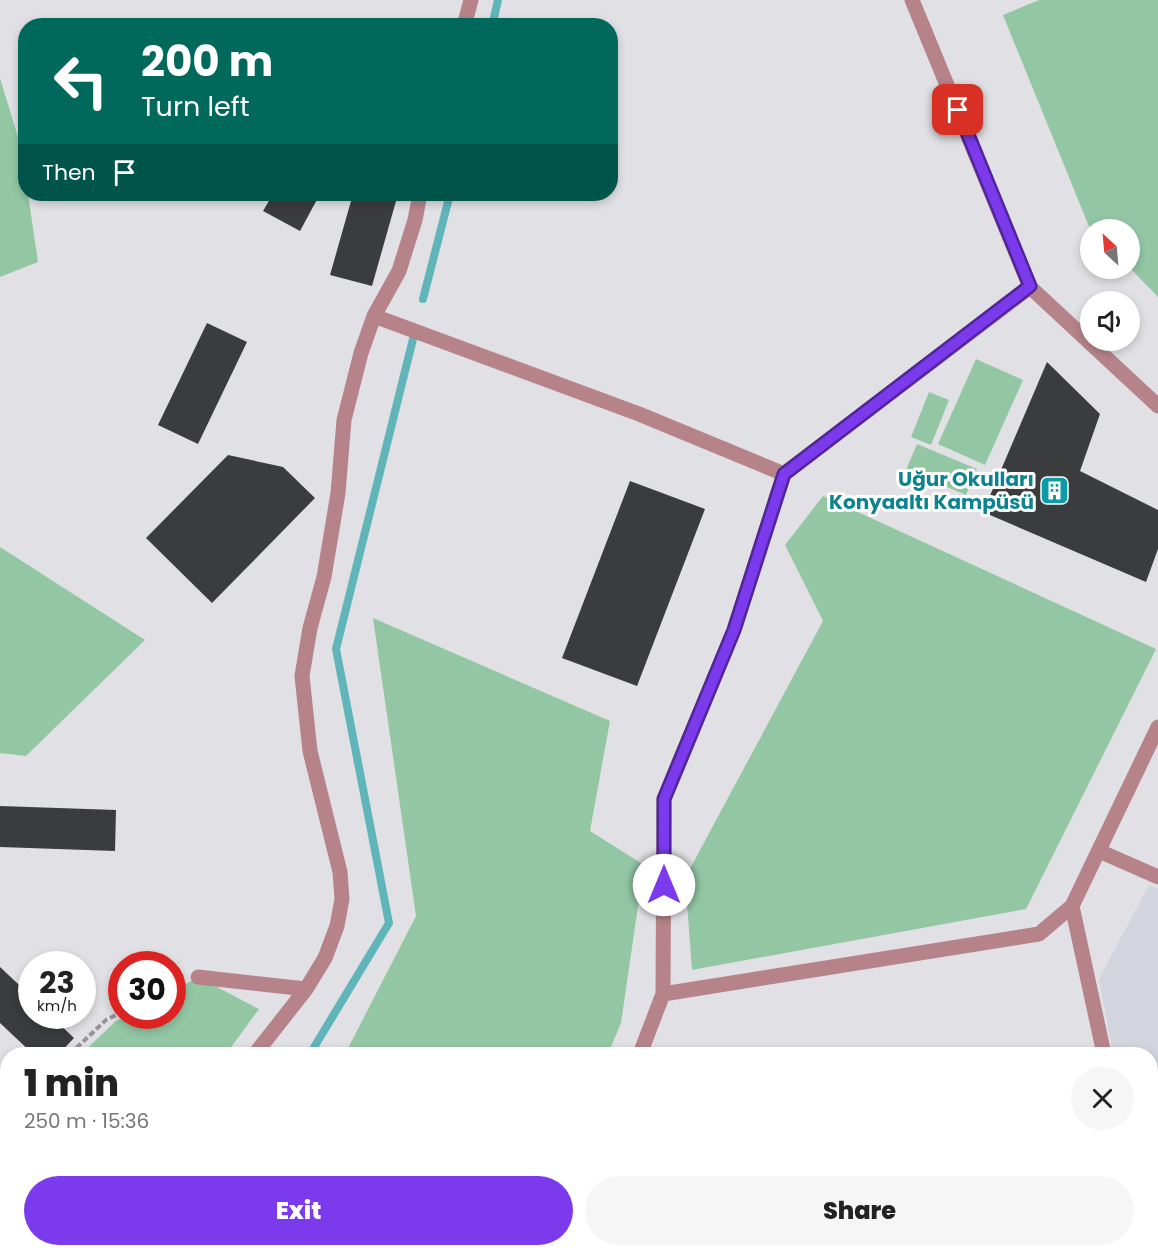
<!DOCTYPE html>
<html lang="en">
<head>
<meta charset="utf-8">
<style>
  :root { --surface:#fff; --page:#f6f6f6; --text:#222; --muted:#767676; --accent:#7c3aed }
  body { margin:0; font-family:Poppins,sans-serif; background:var(--page); color:var(--text); height:100vh; display:flex; flex-direction:column; font-size:22px; white-space:nowrap }
  * { box-sizing:border-box; margin:0 }
  p { font-size:20px; color:var(--muted) }
  .icon { flex:none; width:33px; height:33px; fill:none; stroke:currentColor; stroke-width:2; stroke-linecap:round; stroke-linejoin:round }
  .map { position:relative; flex:1; overflow:hidden }
  .details { position:absolute; left:0px; top:1047px; width:1158px; height:210px; display:flex; flex-direction:column; background:var(--surface); border-radius:24px 24px 0 0; box-shadow:0 3px 9px #0003 }
  .details>* { flex:none }
  .hud { position:absolute; left:18px; top:18px; width:600px; height:183px; border-radius:24px; box-shadow:0 3px 9px #0003; background:#00695c; color:#fff; overflow:hidden }
  .needle { width:39px; rotate:334deg }
  .controls { position:absolute; left:1080px; top:219px; display:grid; gap:12px }
  .controls a { display:grid; place-items:center; width:60px; height:60px; border-radius:50%; background:var(--surface); box-shadow:0 3px 9px #0003; font-size:30px }
  .speed { position:absolute; left:18px; top:951px; display:flex; gap:12px; font-size:30px; font-weight:700; text-align:center }
  .speed>* { display:grid; place-content:center; width:78px; height:78px; border-radius:50%; background:var(--surface); box-shadow:0 3px 9px #0003; line-height:1 }
  .speed small { font-size:15px; font-weight:400 }
  .speed .limit { border:9px solid #d22; background:#fff; color:#111 }
  .pin { position:absolute; display:grid; place-items:center; width:51px; height:51px; color:#fff; margin:-26px; border-radius:12px; box-shadow:0 3px 9px #0006 }
  .me { position:absolute; width:66px; margin:-33px; rotate:0deg; stroke-linejoin:round; filter:drop-shadow(0 0 4px #0008) }
  .turn { display:flex; align-items:center; gap:21px; height:126px; padding:0 24px; font-size:27px }
  .turn .icon { width:78px; height:78px; stroke-width:2.5 }
  .turn b { display:block; font-size:42px; line-height:51px }
  .then { display:flex; align-items:center; height:57px; padding:0 24px; background:#0003; gap:12px; font-size:22px }
  .round { display:grid; place-items:center; flex:none; width:63px; height:63px; border-radius:32px; background:var(--page) }
  .head { display:flex; align-items:center; justify-content:space-between; height:102px; padding:0 24px }
  h1 { font-size:36px; font-weight:800; line-height:45px }
  .action { display:flex; gap:12px; margin-top:auto; padding:12px 24px }
  .action a { flex:1; height:69px; border-radius:36px; background:var(--accent); color:#fff; font-size:24px; font-weight:800; line-height:69px; text-align:center }
  .action a+a { background:var(--page); color:var(--text) }
  .map>svg:first-child { display:block }
</style>
</head>
<body>
<div class="map">
<svg width="1158" height="1257" viewBox="0 0 1158 1257">
  <rect width="100%" height="100%" fill="#e1e1e5"/>
  <path fill="#d2d4de" d="M1149 885 1158 889V1221L1150 1218V1054H1113L1099 979Z"/>
  <path fill="#93c7a4" d="M1039 0H1158V297L1130 268V230L1090 229 1003 15Z
    M0 78 21 147 26 194H28L38 262 0 277Z
    M976 359 1023 380 985 465 938 444Z
    M929 392 949 400 931 445 911 437Z
    M917 444 977 469 966 495 906 470Z
    M823 496 1156 649 1026 909 692 970 685 878 823 621 785 545Z
    M0 547 145 640 26 756 0 753Z
    M373 618 610 721 590 831 644 865 621 1023 608 1054H345L416 916Z
    M198 977 259 1009 226 1054H81L116 1021 126 1016H172L173 991Z
    M7 1124V1235L0 1226V1131Z
    M21 1250H86L81 1257H27Z
    M462 1250H527L524 1257H474Z"/>
  <g fill="none" stroke-linecap="round" stroke-linejoin="round">
    <path stroke="#5fb5b9" stroke-width="8" d="M492 26 498 0
      M423 299 450 194
      M310 1054 389 923 336 649 413 339
      M188 1257 193 1250"/>
  </g>
  <path fill="#3b3c3e" d="M273 194H320L300 231 263 211Z
    M353 194H398L372 286 330 275Z
    M207 323 247 342 198 444 158 425Z
    M1047 362 1100 414 1080 471 1158 510V549L1146 582 983 512Z
    M228 455 283 467 315 498 212 603 146 538Z
    M630 481 705 509 637 686 562 658Z
    M0 806 116 810 115 851 0 847Z
    M0 967 32 997V1016H51L74 1038 59 1054H33L0 1023Z"/>
  <g fill="none" stroke-linecap="round" stroke-linejoin="round">
    <path stroke="#949497" stroke-width="4" stroke-dasharray="6 3" stroke-linecap="butt" d="M172 989 183 984
      M70 1054 106 1020 122 1012
      M0 1124 8 1117"/>
    <path stroke="#b7838a" stroke-width="15" d="M912 0 1030 287 1158 406
      M464 26 471 0
      M374 316 639 414 784 474 734 630 664 799 663 994 1039 934 1072 906 1158 727
      M784 474 1030 287
      M1099 851 1158 877
      M1072 906 1104 1054
      M198 977 306 989
      M255 1054 306 989 325 958 337 926 342 899 340 872 310 751 302 676 310 628 324 577 338 493 344 420 361 353 374 316 399 271 415 220 420 194
      M640 1054 663 994
      M0 1244 13 1257
      M747 1250 766 1257
      M1145 1250 1147 1257
      M92 1257 97 1250
      M137 1257 141 1250
      M557 1257 561 1250
      M825 1257 863 1250"/>
  </g>
  <g fill="none" stroke-linecap="round" stroke-linejoin="round">
    <defs>
      <path id="route" d="M664 885V799L734 630 784 474 1030 286 958 110"/>
    </defs>
    <use href="#route" stroke="#51269a" stroke-width="15"/>
    <use href="#route" stroke="#7c3aed" stroke-width="10"/>
  </g>
  <defs>
    <symbol id="building-square" viewBox="-11 -11 22 22"><rect x="-9" y="-9" width="18" height="18" rx="4" fill="#0f9aa8" stroke="#fff"/><path d="M-4-6H4V6H1V3H-1V6H-4ZM-2.5-4.3h1.7v1.8h-1.7ZM.8-4.3h1.7v1.8H.8ZM-2.5-1h1.7V.8h-1.7ZM.8-1h1.7V.8H.8Z" fill="#fff"/></symbol>
  </defs>
  <g fill-rule="evenodd">
    <use href="#building-square" x="1038" y="474" width="33" height="33"/>
  </g>
  <g text-anchor="middle" stroke-width="6" stroke-linejoin="round" paint-order="stroke">
    <g font-size="20" font-weight="bold" fill="#0d838f" stroke="#fff" text-anchor="end">
      <text x="1034" y="486">Uğur Okulları<tspan x="1034" dy="23">Konyaaltı Kampüsü</tspan></text>
    </g>
  </g>
</svg>
<div class="controls">
<a><svg class="needle" viewBox="-14 -14 28 28"><path d="M0-13l5 13h-10z" fill="#e53935"/><path d="M0 13l5-13h-10z" fill="#767676"/></svg></a>
<a><svg class="icon" aria-label="sound" viewBox="0 0 24 24"><path d="M4 9h4l5-4v14l-5-4H4zM17 9q2 3 0 6"/></svg></a>
</div>
<div class="speed"><div>23<small>km/h</small></div><div class="limit">30</div></div>
<div class="pin" style="left:958px;top:110px;background:#d93025"><svg class="icon" aria-label="arrive" viewBox="0 0 24 24"><path d="M6 21V4h12l-3 4 3 4H6"/></svg></div>
<svg class="me" style="left:664px;top:885px" viewBox="-20 -20 40 40"><circle r="19" fill="#fff"/><path d="M0-13L10 11 0 6-10 11z" fill="#7c3aed"/></svg>
<div class="hud">
<div class="turn"><svg class="icon" aria-label="left" viewBox="0 0 24 24"><path d="M17 20v-9H6M10 6l-5 5 5 5"/></svg><div><b>200 m</b>Turn left</div></div>
<div class="then">Then<svg class="icon" aria-label="arrive" viewBox="0 0 24 24"><path d="M6 21V4h12l-3 4 3 4H6"/></svg></div>
</div>
<section class="details">
<div class="head"><div><h1>1 min</h1><p>250 m · 15:36</p></div><a class="round"><svg class="icon" aria-label="close" viewBox="0 0 24 24"><path d="M6 6l12 12M18 6L6 18"/></svg></a></div>
<div class="action"><a>Exit</a><a>Share</a></div>
</section>
</div>
</body>
</html>
